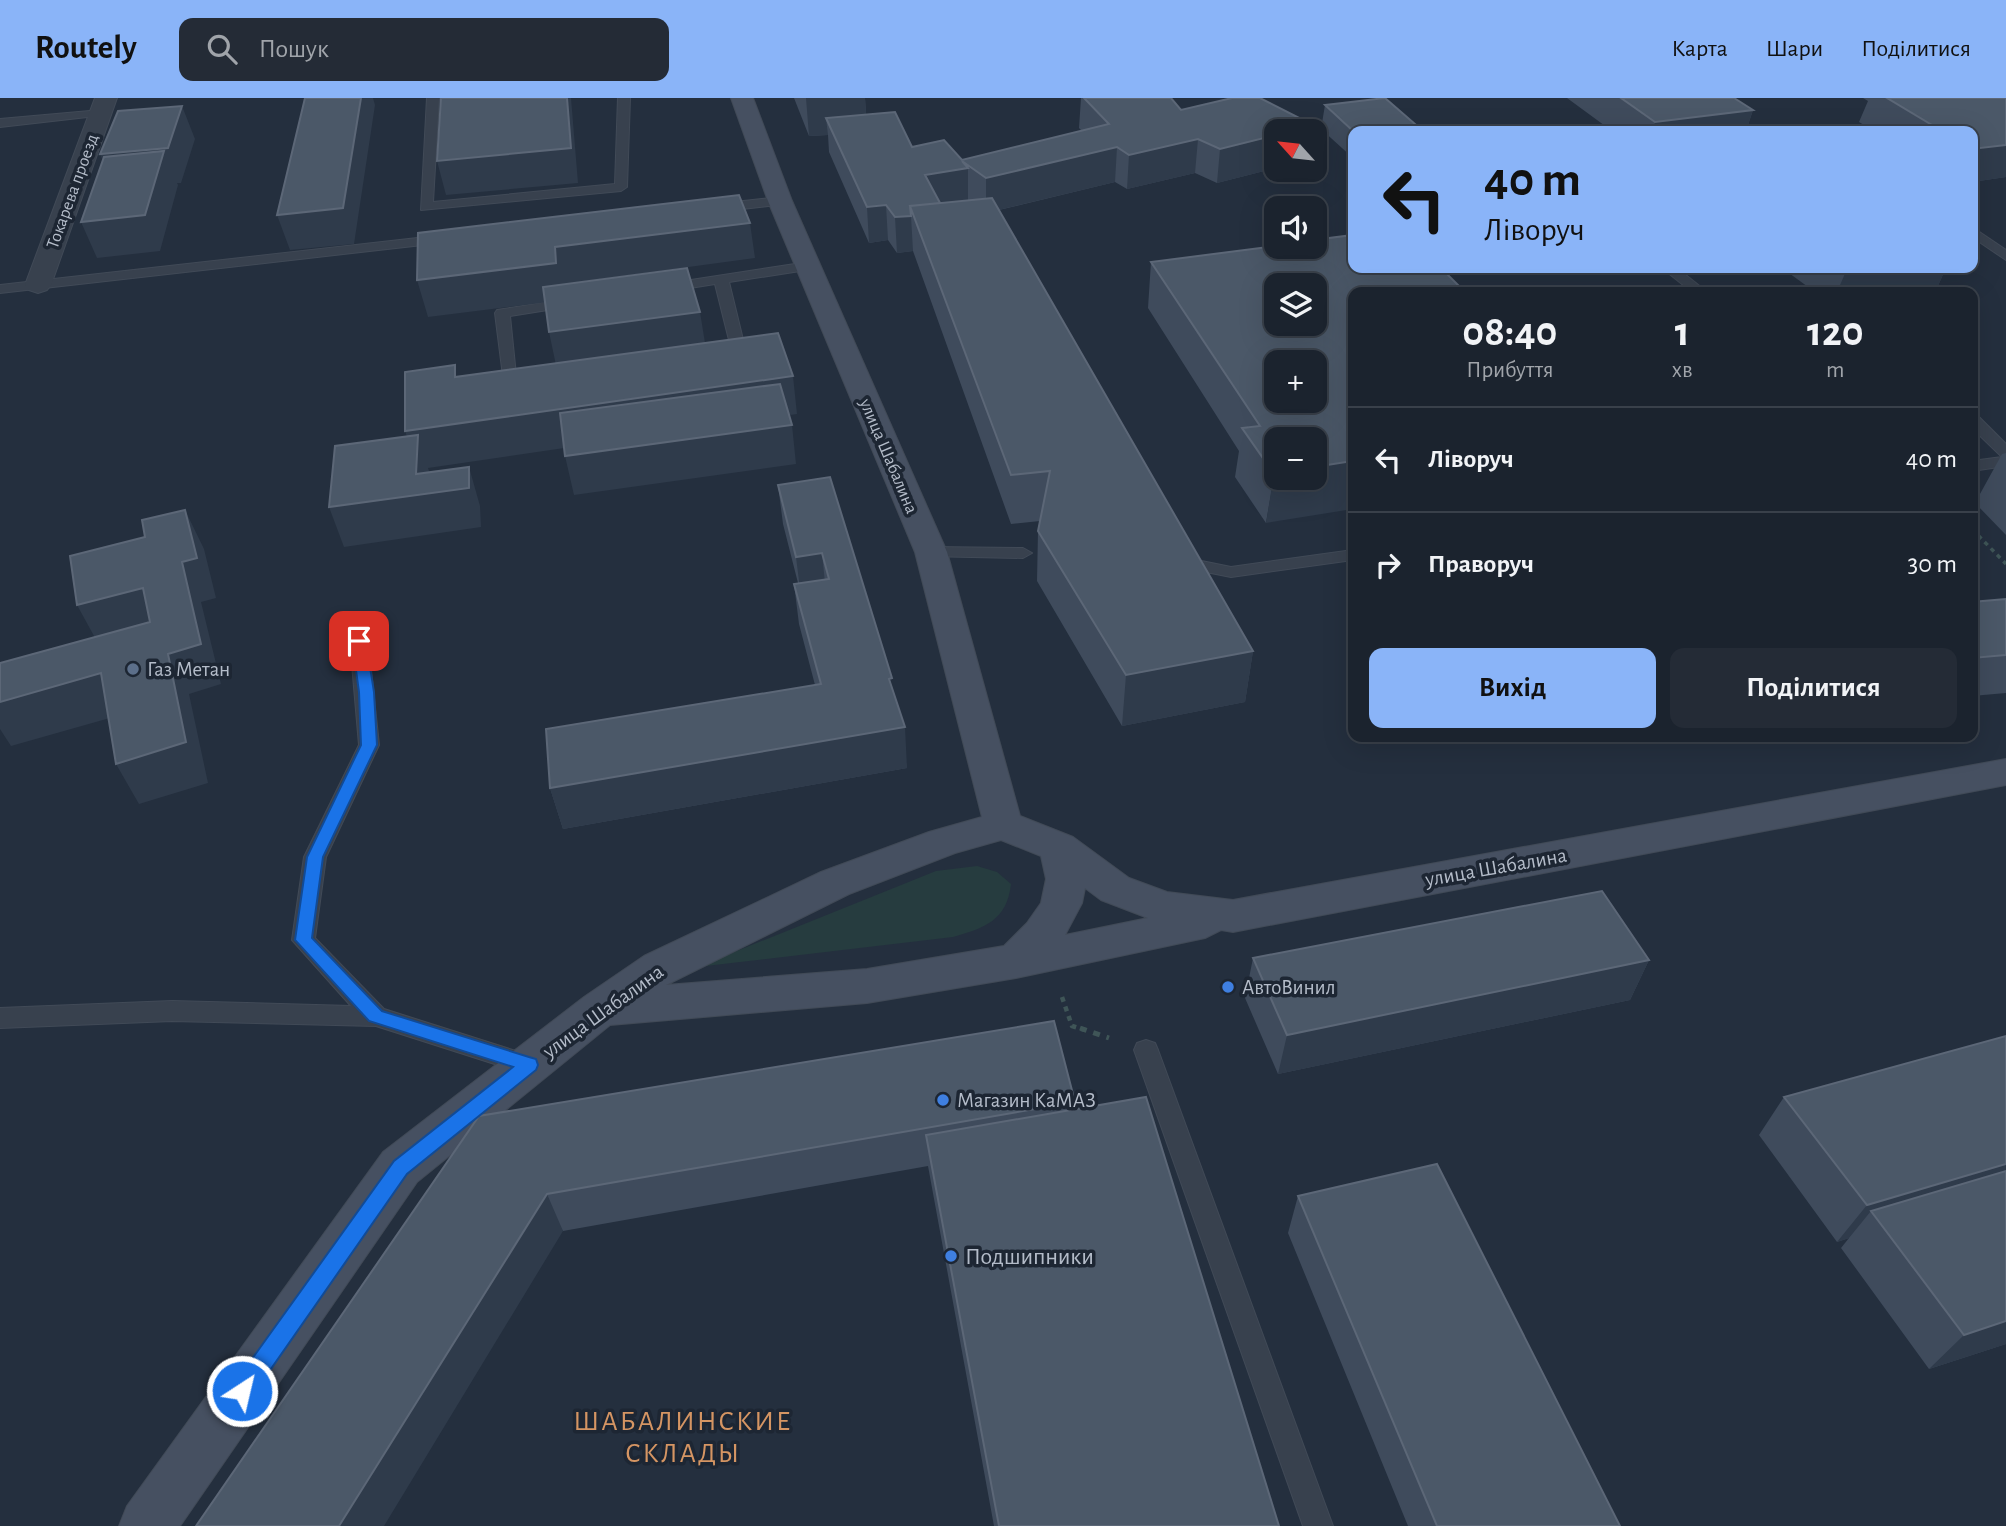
<!DOCTYPE html>
<html lang="uk">
<head>
<meta charset="utf-8">
<style>
  :root { --surface:#1b232e; --page:#242b36; --text:#f1f3f6; --muted:#a0a4aa; --line:#39404a; --accent:#8ab4f8 }
  body { margin:0; font-family:"Alegreya Sans",sans-serif; background:var(--page); color:var(--text); height:100vh; display:flex; flex-direction:column; font-size:26px; white-space:nowrap }
  * { box-sizing:border-box; margin:0 }
  p { font-size:23px; color:var(--muted) }
  .icon { flex:none; width:38px; height:38px; fill:none; stroke:currentColor; stroke-width:2; stroke-linecap:round; stroke-linejoin:round }
  .map { position:relative; flex:1; overflow:hidden }
  .panel { position:absolute; left:1348px; top:189px; width:630px; height:455px; display:flex; flex-direction:column; background:var(--surface); border-radius:14px; box-shadow:0 7px 28px #0002,0 0 0 2px var(--line) }
  .panel>* { flex:none }
  .hud { position:absolute; left:1348px; top:28px; width:630px; height:147px; border-radius:14px; box-shadow:0 7px 28px #0002,0 0 0 2px var(--line); background:#8ab4f8; color:#111; overflow:hidden }
  .needle { width:46px; rotate:297deg }
  .controls { position:absolute; left:1264px; top:21px; display:grid; gap:14px }
  .controls a { display:grid; place-items:center; width:63px; height:63px; border-radius:14px; background:var(--surface); box-shadow:0 7px 28px #0002,0 0 0 2px var(--line); font-size:35px }
  .pin { position:absolute; display:grid; place-items:center; width:60px; height:60px; color:#fff; margin:-30px; border-radius:14px; box-shadow:0 4px 10px #0006 }
  .me { position:absolute; width:77px; margin:-38px; rotate:35deg; stroke-linejoin:round; filter:drop-shadow(0 0 5px #0008) }
  .turn { display:flex; align-items:center; gap:24px; height:147px; padding:0 21px; font-size:32px }
  .turn .icon { width:91px; height:91px; stroke-width:2.5 }
  .turn b { display:block; font-size:49px; line-height:60px }
  .eta { display:flex; justify-content:space-evenly; align-items:center; height:119px; text-align:center }
  .eta b { font-size:42px; font-weight:600; line-height:49px }
  .cta { display:flex; gap:14px; margin-top:auto; padding:14px 21px }
  .cta a { flex:1; height:80px; border-radius:14px; background:var(--accent); color:#111; font-size:28px; font-weight:600; line-height:80px; text-align:center }
  .cta a+a { background:var(--page); color:var(--text) }
  ul { padding:0; list-style:none }
  li { display:flex; align-items:center; gap:21px; height:105px; padding:0 21px; border-top:2px solid var(--line) }
  li div { flex:1 }
  li b { display:block; font-size:26px }
  li em { font-style:normal }
  header { display:flex; align-items:center; gap:42px; box-sizing:border-box; height:98px; padding:0 35px; background:var(--accent); color:#111 }
  header strong { font-size:33px }
  nav { display:flex; gap:38px; margin-inline-start:auto; font-size:24px }
  .search { width:490px; height:63px; background:var(--page); display:flex; align-items:center; gap:18px; box-sizing:border-box; padding:0 24px; border-radius:14px; color:var(--muted); font-size:26px }
  .map>svg:first-child { display:block }
</style>
</head>
<body>
<header>
<strong>Routely</strong>
<div class="search"><svg class="icon" aria-label="search" viewBox="0 0 24 24"><circle cx="10" cy="10" r="6"/><path d="M15 15l6 6"/></svg>Пошук</div>
<nav><a>Карта</a><a>Шари</a><a>Поділитися</a></nav>
</header>
<div class="map">
<svg width="2006" height="1428" viewBox="0 0 2006 1428">
  <rect width="100%" height="100%" fill="#242f3e"/>
  <path fill="#263c3f" d="M977 768 997 774 1011 786C1007 822 985 830 953 839L697 869 936 773Z"/>
  <g fill="none" stroke-linecap="round" stroke-linejoin="round">
    <defs>
      <path id="lane" d="M427 0H439L433 104 615 86 618 0H630L627 89 621 93 421 112Z
        M1690 0H1704L1756 33H1742Z
        M101 12 107 15 105 17 0 29V21Z
        M780 99 785 100V106L716 114 710 110 716 106Z
        M1972 129 2006 152V162L1972 139Z
        M444 137 451 141 449 144 0 195V187Z
        M808 164 815 168 813 171 729 184 746 254C740 261 724 262 718 255L720 252 731 250 715 186 665 194 658 190 665 186Z
        M1662 170H1677L1707 194H1692Z
        M574 200 581 204 579 207 510 218 516 277 523 276 531 281 523 286H504L495 215 497 212Z
        M1972 316 1978 318 2006 346V368L1972 373V363L2002 359 1972 330Z
        M931 449 1023 450 1032 455 1023 460 925 458 922 454Z
        M1353 452V462L1231 479 1171 467 1168 463 1177 458 1231 469Z
        M359 537 368 543 379 647 326 759 315 840 384 911 538 960 541 967 538 974 529 977 376 928 172 923 0 930V910L172 903 351 908 292 842 304 759 359 647 350 543Z
        M1146 942 1155 945 1158 952 1333 1428H1303L1134 952 1137 945Z"/>
      <path id="street" d="M95 0H117L51 187 47 192 38 195 29 192 25 187Z"/>
      <path id="secondary" d="M731 0H753L792 103 947 454 1020 718 1073 739 1129 780 1167 794 1233 802 2006 661V687L1233 834 1221 832 1205 840 1016 880 867 905 610 927 417 1084 180 1428H119L127 1408 383 1054 584 899 644 858 821 774 929 734 982 719 915 454 768 103ZM1001 742 1041 758 1046 781 1041 805 1027 825 1004 848 867 871 666 887 849 796 955 755ZM1085 790 1101 802 1148 820 1065 837 1082 805Z"/>
    </defs>
    <use href="#lane" stroke="#414a57" stroke-width="2"/>
    <use href="#street" stroke="#414a57" stroke-width="2"/>
    <use href="#secondary" stroke="#414a57" stroke-width="2"/>
    <path stroke="#3f5557" stroke-width="3.5" stroke-dasharray="4.5 4.5" stroke-linecap="butt" d="M1972 431 2006 466"/>
    <path stroke="#3f5557" stroke-width="4.5" stroke-dasharray="5 5" stroke-linecap="butt" d="M1062 899 1072 928 1085 932"/>
    <path stroke="#3f5557" stroke-width="5" stroke-dasharray="7 7" stroke-linecap="butt" d="M1080 930 1109 940"/>
    <use href="#lane" fill="#38414e" fill-rule="evenodd"/>
    <use href="#street" fill="#38414e" fill-rule="evenodd"/>
    <use href="#secondary" fill="#465061" fill-rule="evenodd"/>
  </g>
  <path fill="#3f4b5c" d="M794 0H865L866 17 912 49 962 62 1082 33 1079 30 1081 0H1171L1181 12 1313 27 1312 33H1276V70L1217 85 1195 75 1127 91 1115 84 999 112 1253 553 1245 604 1122 628 1037 483 1038 433 1040 423 1011 426 913 153 897 155 888 142 869 145 829 54 828 37 809 38Z
    M1567 0H1734L1753 12 1746 33H1612Z
    M1863 0H2006V79L1972 84V33H1874L1859 24 1868 3Z
    M1325 7 1353 33V60L1321 31Z
    M1314 149 1266 425 1235 379 1239 353 1148 210 1151 164Z
    M1782 170H1946L1936 192 1921 194H1815Z
    M2006 355V437L1975 405 2002 356Z
    M830 379 893 593 907 670 563 731 550 690 815 587 799 526 794 486 798 485 783 426 778 387Z
    M2006 501V595L1972 598V504Z
    M1253 860 1649 862 1630 902 1278 976 1245 900Z
    M2006 938V1246L1929 1271 1841 1150 1849 1140 1837 1144 1759 1037 1784 999Z
    M1075 1004V1011L1279 1428H994L928 1068 563 1133 479 1018Z
    M1298 1098 1620 1428H1408L1288 1135Z"/>
  <path fill="#2f3b4b" d="M361 0H373L375 7 354 146 290 152 277 117Z
    M567 0H571L578 85 446 97 437 63Z
    M806 0H865L867 32 826 20 828 37 809 38Z
    M182 8 195 41 181 85H177L178 87 160 153 97 160 81 124 115 91 100 56Z
    M1753 12 1746 33H1653L1655 24Z
    M1313 27 1312 33H1289Z
    M1276 37V70L1217 85 1220 51Z
    M1198 41 1195 75 1127 91 1129 57Z
    M2006 47V79L1972 84V51Z
    M1117 49 1115 84 986 115V80Z
    M968 70V105L926 112 925 77Z
    M886 107 888 142 869 145 867 109Z
    M911 118 913 153 897 155 895 119Z
    M750 125 755 160 563 186 564 202 428 219 417 182 555 149Z
    M1854 170H1946L1936 192 1921 194H1837L1847 171Z
    M700 214 706 251 557 272 549 234Z
    M793 278 797 316 428 370 430 376 469 369 480 408 481 429 344 449 329 409 416 376 417 368 405 333Z
    M792 327 796 366 574 397 565 358Z
    M1353 363V411L1266 425 1274 376 1276 375V380H1314V369Z
    M185 412 204 451 216 500 201 504 221 586 189 596 208 685 139 706 116 666 168 556 182 464Z
    M822 455 826 495 801 499 796 459Z
    M143 490 163 530 99 547 77 507Z
    M1253 553 1245 604 1122 628 1126 577Z
    M101 575 124 616 11 648 0 631V604Z
    M905 629 907 670 563 731 550 690Z
    M1649 862 1630 902 1278 976 1287 937Z
    M2006 1066V1094L1871 1113 1849 1140 1837 1144 1867 1107Z
    M547 1096 563 1133 384 1428H339Z
    M2006 1223V1246L1929 1271 1964 1237Z"/>
  <path fill="#4b5868" stroke="#5c6777" stroke-width="2" fill-rule="evenodd" d="M305 0H361L343 110 277 117Z
    M441 0H567L571 50 437 63Z
    M1084 0H1171L1181 12 1232 0H1260L1313 27 1289 33H1276V37L1220 51 1198 41 1129 57 1117 49 986 80 962 63 968 70 925 77 940 105 910 108 911 118 895 119 886 107 867 109 826 20 895 14 912 49 944 42 962 62 1109 26Z
    M1385 0 1423 33H1353L1325 7Z
    M1621 0H1734L1753 12 1655 24Z
    M1887 0H2006V47L1972 51V33H1942Z
    M182 8 168 50 100 56 118 13Z
    M164 53 145 117 81 124 104 59Z
    M739 97 750 125 555 149 556 165 417 182 418 135Z
    M992 100 1253 553 1126 577 1038 433 1050 373 1011 377 910 108Z
    M1353 137V170H1441L1465 194H1353V363L1314 369V341H1276V375L1274 376 1242 330 1260 328 1151 164 1276 148V149H1314V142ZM1276 187H1314V226H1276ZM1276 264H1314V303H1276Z
    M687 170 700 214 549 234 543 189Z
    M778 235 793 278 405 333V274L455 267V279Z
    M780 286 792 327 565 358 560 315Z
    M418 337 416 376 469 369V390L329 409 335 348Z
    M830 379 892 580 889 581 905 629 550 690 546 631 821 586 794 486 829 481 822 455 796 459 778 387Z
    M185 412 197 460 182 464 201 546 168 556 186 644 116 666 101 575 0 604V565L150 524 143 490 77 507 70 458 145 439 142 422Z
    M2006 501V557L1972 560V504Z
    M1602 793 1649 862 1287 937 1253 860Z
    M1054 923 1075 1004 547 1096 339 1428H196L479 1018Z
    M2006 938V1066L1867 1107 1784 999Z
    M1146 999 1279 1428H999L926 1037Z
    M1437 1066 1620 1428H1437L1298 1098Z
    M2006 1073V1223L1964 1237 1871 1113Z"/>
  <path fill="#1a73e8" stroke="#114b97" stroke-width="2" d="M359 539 366 543 374 594 377 647 323 759 312 840 382 913 529 959 536 961 538 967 536 972 407 1076 250 1301 242 1304 234 1301 231 1293 234 1286 394 1063 513 969 369 923 295 842 307 759 361 647 359 594 352 543Z"/>
  <circle fill="#5c6f8a" stroke="#1d2633" stroke-width="2.5" cx="133" cy="571" r="7"/>
  <g fill="#3f7fe0" stroke="#1d2633" stroke-width="2.5">
    <circle cx="1228" cy="889" r="7"/>
    <circle cx="943" cy="1002" r="7"/>
    <circle cx="951" cy="1158" r="7"/>
  </g>
  <g text-anchor="middle" stroke-width="7" stroke-linejoin="round" paint-order="stroke">
    <g font-size="18" fill="#b4bcc9" stroke="#1d2633">
      <text transform="translate(72 93) rotate(-70)" y="6">Токарева проезд</text>
      <text transform="translate(889 358) rotate(67)" y="6">улица Шабалина</text>
    </g>
    <g font-size="21" fill="#b4bcc9" stroke="#1d2633" text-anchor="start">
      <text x="147" y="578">Газ Метан</text>
      <text x="1242" y="896">АвтоВинил</text>
      <text x="957" y="1009">Магазин КаМАЗ</text>
    </g>
    <g font-size="21" fill="#b4bcc9" stroke="#1d2633">
      <text transform="translate(1496 769) rotate(-10)" y="7">улица Шабалина</text>
      <text transform="translate(603 913) rotate(-36)" y="7">улица Шабалина</text>
    </g>
    <g font-size="24" fill="#b4bcc9" stroke="#1d2633" text-anchor="start">
      <text x="965" y="1166">Подшипники</text>
    </g>
    <g font-size="28" letter-spacing="2" fill="#d59563" stroke="#1d2633">
      <text x="683" y="1332">ШАБАЛИНСКИЕ<tspan x="683" dy="32">СКЛАДЫ</tspan></text>
    </g>
  </g>
</svg>
<div class="controls">
<a><svg class="needle" viewBox="-14 -14 28 28"><path d="M0-13l5 13h-10z" fill="#e53935"/><path d="M0 13l5-13h-10z" fill="#a0a4aa"/></svg></a>
<a><svg class="icon" aria-label="sound" viewBox="0 0 24 24"><path d="M4 9h4l5-4v14l-5-4H4zM17 9q2 3 0 6"/></svg></a>
<a><svg class="icon" aria-label="layers" viewBox="0 0 24 24"><path d="M12 4l9 5-9 5-9-5zM3 14l9 5 9-5"/></svg></a>
<a>+</a>
<a>−</a>
</div>
<div class="pin" style="left:359px;top:543px;background:#d93025"><svg class="icon" aria-label="arrive" viewBox="0 0 24 24"><path d="M6 21V4h12l-3 4 3 4H6"/></svg></div>
<svg class="me" style="left:242px;top:1293px" viewBox="-20 -20 40 40"><circle r="17" fill="#1a73e8" stroke="#fff" stroke-width="3"/><path d="M0-11L8 9 0 5-8 9z" fill="#fff"/></svg>
<div class="hud">
<div class="turn"><svg class="icon" aria-label="left" viewBox="0 0 24 24"><path d="M17 20v-9H6M10 6l-5 5 5 5"/></svg><div><b>40 m</b>Ліворуч</div></div>
</div>
<section class="panel">
<div class="eta">
<div><b>08:40</b><p>Прибуття</p></div>
<div><b>1</b><p>хв</p></div>
<div><b>120</b><p>m</p></div>
</div>
<ul>
<li><svg class="icon" aria-label="left" viewBox="0 0 24 24"><path d="M17 20v-9H6M10 6l-5 5 5 5"/></svg><div><b>Ліворуч</b></div><em>40 m</em></li>
<li><svg class="icon" aria-label="right" viewBox="0 0 24 24"><path d="M7 20v-9h11M14 6l5 5-5 5"/></svg><div><b>Праворуч</b></div><em>30 m</em></li>
</ul>
<div class="cta"><a>Вихід</a><a>Поділитися</a></div>
</section>
</div>
</body>
</html>
